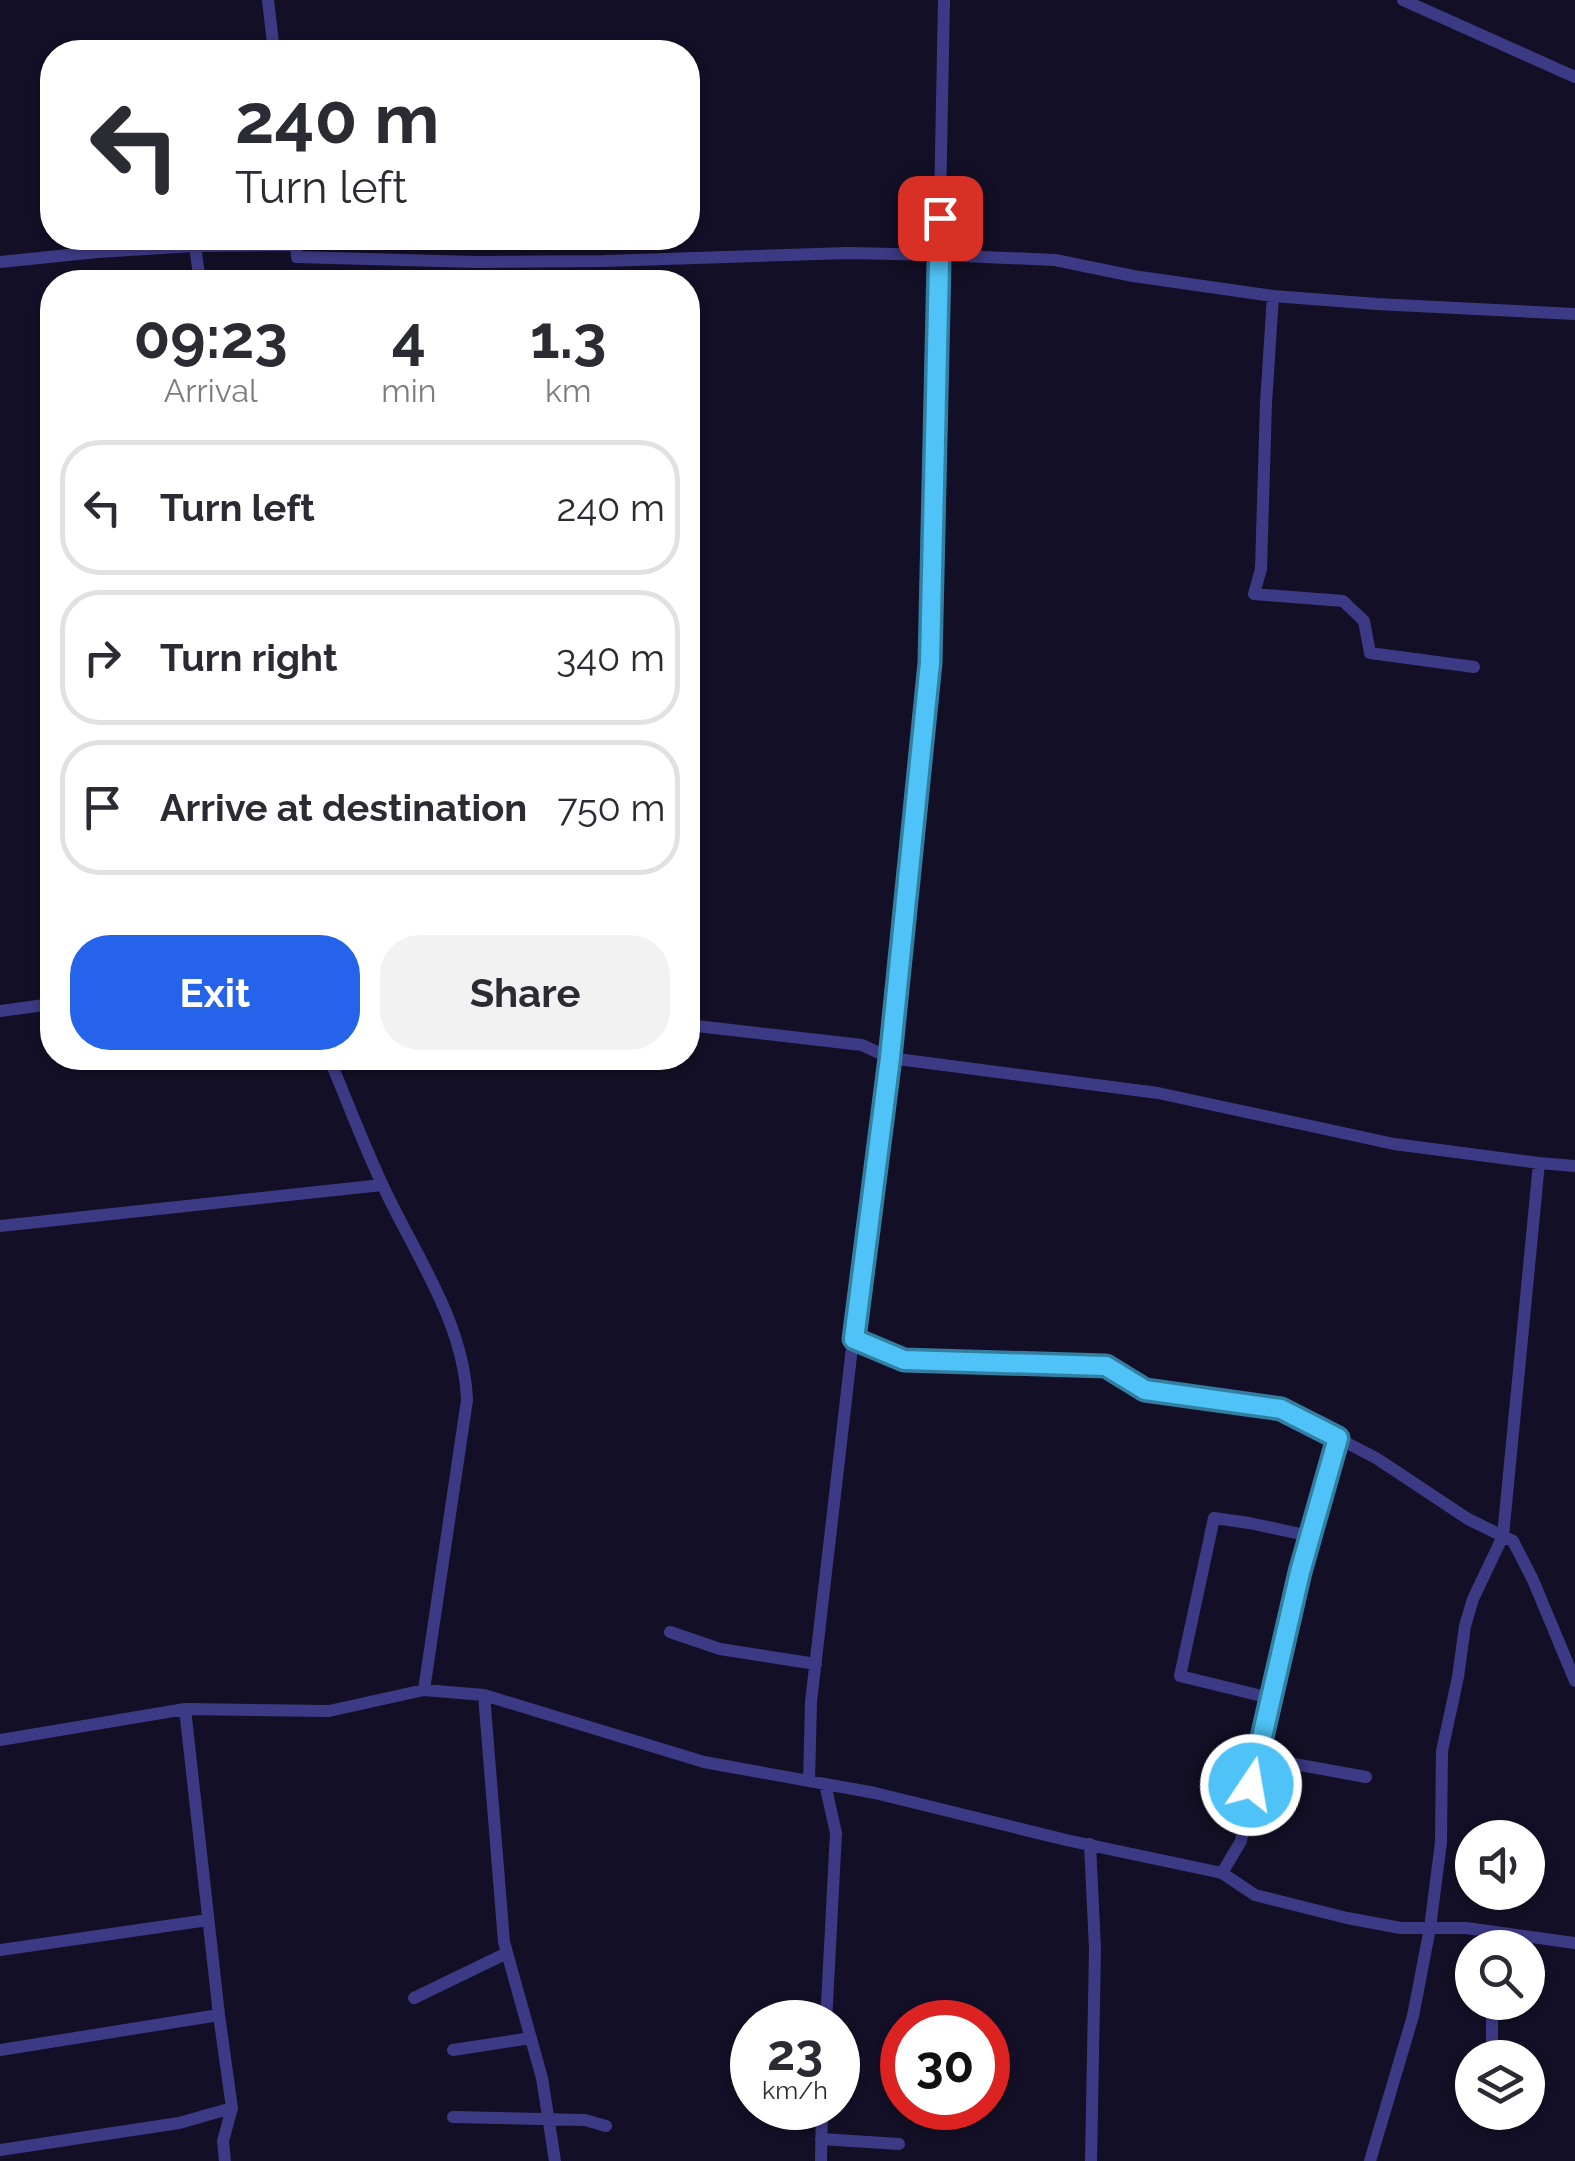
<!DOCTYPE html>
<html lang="en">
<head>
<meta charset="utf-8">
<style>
  :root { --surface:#fff; --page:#f2f2f3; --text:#2b2b33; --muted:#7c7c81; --line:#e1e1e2; --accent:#2563eb }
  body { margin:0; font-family:Raleway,sans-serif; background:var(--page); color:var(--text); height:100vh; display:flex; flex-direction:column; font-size:38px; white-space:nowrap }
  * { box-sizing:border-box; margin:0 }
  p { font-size:32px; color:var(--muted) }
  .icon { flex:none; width:55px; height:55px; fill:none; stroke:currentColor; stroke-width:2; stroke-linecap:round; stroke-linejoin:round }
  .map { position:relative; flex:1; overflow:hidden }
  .drawer { position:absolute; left:40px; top:270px; width:660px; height:800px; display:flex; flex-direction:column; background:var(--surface); border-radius:40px; box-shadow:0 2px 8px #0004 }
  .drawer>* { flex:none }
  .guide { position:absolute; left:40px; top:40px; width:660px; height:210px; border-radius:40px; box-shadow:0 2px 8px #0004; background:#fff; color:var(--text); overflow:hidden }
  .buttons { position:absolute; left:1455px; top:1820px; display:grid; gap:20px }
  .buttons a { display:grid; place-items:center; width:90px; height:90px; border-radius:50%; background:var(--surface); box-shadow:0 2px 8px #0004; font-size:50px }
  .speed { position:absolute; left:730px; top:2000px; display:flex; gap:20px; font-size:50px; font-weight:700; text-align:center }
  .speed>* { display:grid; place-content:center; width:130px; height:130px; border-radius:50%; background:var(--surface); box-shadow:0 2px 8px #0004; line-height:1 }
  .speed small { font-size:25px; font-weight:400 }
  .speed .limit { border:15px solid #d22; background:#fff; color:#111 }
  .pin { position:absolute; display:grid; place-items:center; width:85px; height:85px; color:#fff; margin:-42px; border-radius:20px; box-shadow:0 5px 15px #0006 }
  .me { position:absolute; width:110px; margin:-55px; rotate:12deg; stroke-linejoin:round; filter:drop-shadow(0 0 8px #0008) }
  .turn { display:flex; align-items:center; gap:35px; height:210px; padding:0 30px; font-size:45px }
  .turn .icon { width:130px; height:130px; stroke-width:2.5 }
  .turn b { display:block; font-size:70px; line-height:85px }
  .eta { display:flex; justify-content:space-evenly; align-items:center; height:170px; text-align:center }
  .eta b { font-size:60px; font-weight:700; line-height:70px }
  .cta { display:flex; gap:20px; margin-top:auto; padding:20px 30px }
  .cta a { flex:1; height:115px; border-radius:40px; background:var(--accent); color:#fff; font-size:40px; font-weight:700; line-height:115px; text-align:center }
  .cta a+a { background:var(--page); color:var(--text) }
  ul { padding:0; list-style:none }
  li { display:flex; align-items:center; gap:30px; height:135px; margin:0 20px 15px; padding:0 10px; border:5px solid var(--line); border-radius:40px }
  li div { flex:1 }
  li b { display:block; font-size:38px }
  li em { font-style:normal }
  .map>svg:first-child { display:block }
</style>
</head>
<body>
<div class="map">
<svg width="1575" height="2161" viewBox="0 0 1575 2161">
  <rect width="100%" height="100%" fill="#130f26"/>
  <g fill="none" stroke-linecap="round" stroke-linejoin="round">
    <path stroke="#3d3a85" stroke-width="12" d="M268 0 274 52
      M1403 0 1575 77
      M295 238 297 257 476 262 604 261 848 253 939 255 1055 260 1133 276 1273 296 1377 304 1575 314
      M195 246 200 282
      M0 262 97 252 195 246 295 245
      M1273 296 1266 403 1261 569 1254 594 1343 601 1364 621 1370 653 1474 667
      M0 1011 52 1004
      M688 1025 862 1045 890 1058 1158 1093 1394 1144 1539 1163 1575 1166
      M329 1058C347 1100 363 1144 383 1186 415 1255 464 1322 467 1400L424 1690
      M0 1226 382 1185
      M853 1339 904 1360 1107 1366 1145 1390 1281 1409 1376 1458 1468 1519 1513 1541 1533 1580 1575 1681
      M670 1632 720 1649 816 1664
      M484 1695 504 1942 542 2078 555 2161
      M1270 1698 1180 1676 1214 1518 1249 1523 1310 1536
      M185 1709 219 2015 232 2108 223 2141 225 2161
      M0 1740 185 1709 329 1711 424 1690 484 1695 704 1762 875 1793 1066 1840 1222 1873 1255 1895 1347 1918 1401 1928H1466L1575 1943
      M1256 1757 1366 1777
      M809 1781 811 1702 853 1339 890 1058 931 663 944 0
      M825 1784 836 1833 826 2022
      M1090 1844 1095 1949 1091 2161
      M1222 1873 1241 1841 1257 1750 1300 1572 1337 1439
      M0 1950 208 1920
      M414 1998 507 1953
      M0 2050 219 2015
      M453 2050 531 2038
      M1492 2058V2002
      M453 2117 585 2120 606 2126
      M821 2139 899 2144
      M0 2150 179 2123 232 2108
      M821 2161 822 2108
      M1370 2161 1413 2016 1430 1928 1441 1842 1442 1751 1458 1677 1465 1626 1473 1599 1503 1536 1539 1163"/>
  </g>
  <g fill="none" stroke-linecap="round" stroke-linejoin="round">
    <defs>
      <path id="route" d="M940 218 930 663 890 1058 854 1339 904 1360 1106 1366 1145 1390 1281 1409 1338 1438 1300 1572 1251 1785"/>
    </defs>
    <use href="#route" stroke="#337fa1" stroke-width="25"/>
    <use href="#route" stroke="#4fc3f7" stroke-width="18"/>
  </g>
</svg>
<div class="buttons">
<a><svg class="icon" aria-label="sound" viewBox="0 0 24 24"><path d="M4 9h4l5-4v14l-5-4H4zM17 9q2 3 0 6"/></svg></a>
<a><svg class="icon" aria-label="search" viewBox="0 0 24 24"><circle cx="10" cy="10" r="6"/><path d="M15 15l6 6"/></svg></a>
<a><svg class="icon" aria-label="layers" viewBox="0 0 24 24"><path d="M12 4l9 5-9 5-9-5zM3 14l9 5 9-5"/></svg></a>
</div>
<div class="speed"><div>23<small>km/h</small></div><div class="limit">30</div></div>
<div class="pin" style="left:940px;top:218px;background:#d93025"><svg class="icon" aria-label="arrive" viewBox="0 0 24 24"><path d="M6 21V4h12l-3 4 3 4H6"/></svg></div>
<svg class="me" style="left:1251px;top:1785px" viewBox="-20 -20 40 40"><circle r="17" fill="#4fc3f7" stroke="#fff" stroke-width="3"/><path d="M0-11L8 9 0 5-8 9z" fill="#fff"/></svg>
<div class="guide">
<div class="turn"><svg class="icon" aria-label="left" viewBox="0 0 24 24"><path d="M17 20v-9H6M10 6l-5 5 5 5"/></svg><div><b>240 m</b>Turn left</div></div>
</div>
<section class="drawer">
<div class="eta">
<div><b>09:23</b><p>Arrival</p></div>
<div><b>4</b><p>min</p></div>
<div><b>1.3</b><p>km</p></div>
</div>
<ul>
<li><svg class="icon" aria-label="left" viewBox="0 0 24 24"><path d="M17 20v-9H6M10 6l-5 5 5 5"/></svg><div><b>Turn left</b></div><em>240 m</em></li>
<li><svg class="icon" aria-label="right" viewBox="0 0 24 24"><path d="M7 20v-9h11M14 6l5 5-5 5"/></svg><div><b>Turn right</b></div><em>340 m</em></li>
<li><svg class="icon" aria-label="arrive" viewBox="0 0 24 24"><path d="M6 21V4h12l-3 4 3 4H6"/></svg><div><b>Arrive at destination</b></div><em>750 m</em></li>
</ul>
<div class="cta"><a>Exit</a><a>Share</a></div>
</section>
</div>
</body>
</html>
